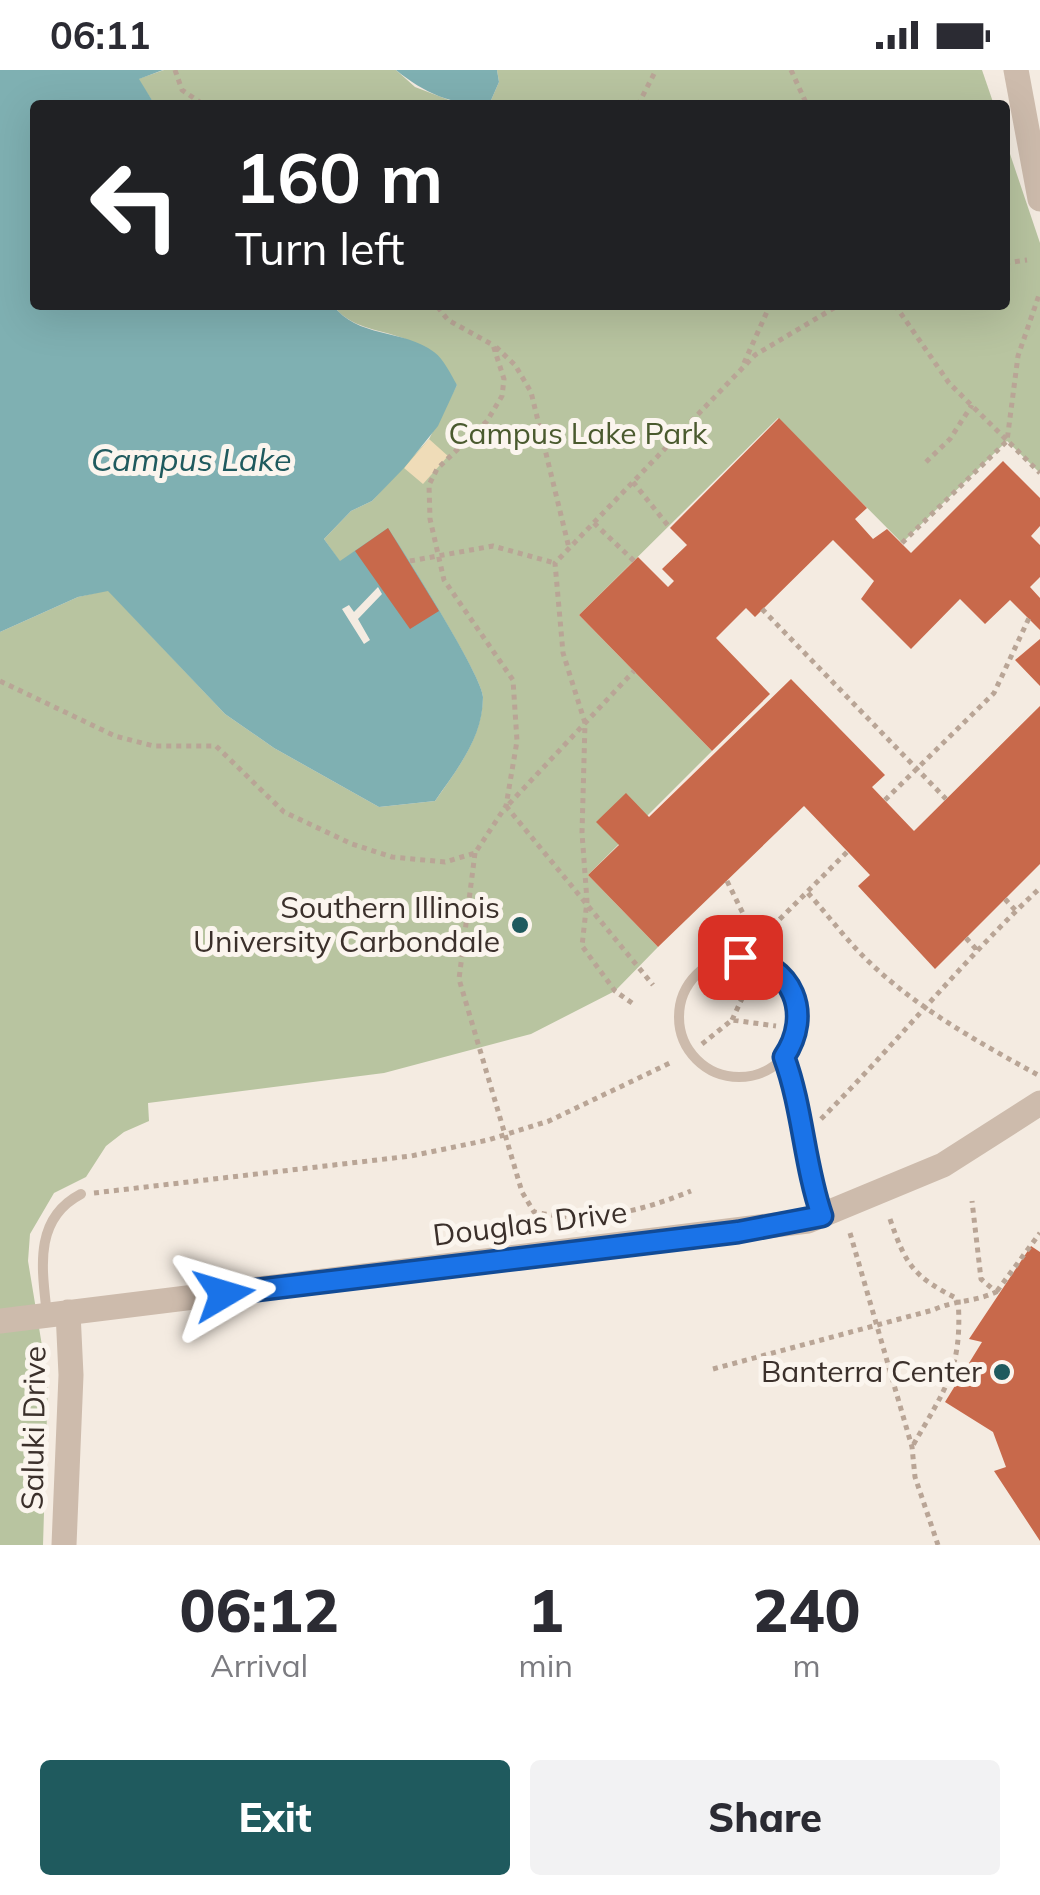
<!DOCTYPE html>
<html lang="en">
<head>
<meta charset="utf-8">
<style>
  :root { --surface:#fff; --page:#f2f2f3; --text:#2b2b33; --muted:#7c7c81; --accent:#1f5a5e }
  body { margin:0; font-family:Mulish,sans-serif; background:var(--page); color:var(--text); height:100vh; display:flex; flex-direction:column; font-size:38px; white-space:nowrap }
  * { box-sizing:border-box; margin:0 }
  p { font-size:32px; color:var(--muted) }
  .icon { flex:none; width:55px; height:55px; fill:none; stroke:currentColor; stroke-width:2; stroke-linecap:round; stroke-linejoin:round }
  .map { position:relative; height:1475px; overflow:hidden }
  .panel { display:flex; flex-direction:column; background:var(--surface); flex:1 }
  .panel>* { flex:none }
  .guide { position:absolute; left:30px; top:30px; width:980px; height:210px; border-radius:10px; box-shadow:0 10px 40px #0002; background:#202124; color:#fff; overflow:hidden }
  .pin { position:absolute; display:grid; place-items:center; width:85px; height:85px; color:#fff; margin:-42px; border-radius:20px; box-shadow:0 5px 15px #0006 }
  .me { position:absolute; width:110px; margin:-55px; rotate:83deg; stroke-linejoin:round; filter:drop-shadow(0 0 8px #0008) }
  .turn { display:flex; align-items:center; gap:35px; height:210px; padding:0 40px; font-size:45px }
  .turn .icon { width:130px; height:130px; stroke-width:2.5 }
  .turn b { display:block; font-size:70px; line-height:85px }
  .eta { display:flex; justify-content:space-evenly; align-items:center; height:170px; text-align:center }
  .eta b { font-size:60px; font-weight:800; line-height:70px }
  .primary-button { display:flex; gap:20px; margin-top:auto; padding:20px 40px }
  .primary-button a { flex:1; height:115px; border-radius:10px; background:var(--accent); color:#fff; font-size:40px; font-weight:800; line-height:115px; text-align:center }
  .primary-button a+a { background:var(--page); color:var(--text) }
  .status { display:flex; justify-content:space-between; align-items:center; height:70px; padding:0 50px; background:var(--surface); direction:ltr }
  .status svg { height:28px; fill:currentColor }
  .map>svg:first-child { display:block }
</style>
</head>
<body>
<div class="status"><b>06:11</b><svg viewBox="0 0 49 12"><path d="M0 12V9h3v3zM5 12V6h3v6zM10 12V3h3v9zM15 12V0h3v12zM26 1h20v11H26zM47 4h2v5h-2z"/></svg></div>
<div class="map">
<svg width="1040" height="1475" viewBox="0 0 1040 1475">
  <rect width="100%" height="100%" fill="#f4ebe1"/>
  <path fill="#b8c4a0" d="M164 0H396L415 17 462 35H155L138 9Z
    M497 0H982L994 35H489L499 12Z
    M1005 69 1040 173V403L1007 371 902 473 778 348 579 545 712 681 588 805 658 877 615 921 531 964 384 1003 148 1033 149 1051 124 1062 106 1076 86 1107 54 1123 30 1164 28 1191 48 1312 43 1475H0V562L78 527 108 520 225 644 274 678 379 737 435 731C458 698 482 668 483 627 483 608 404 482 388 459L340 492 324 469 351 441 372 431 429 369 457 315C442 301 422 276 403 268 378 259 349 258 333 235H1005Z"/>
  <path fill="#efdcb8" d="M429 369 448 386 423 414 404 398Z"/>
  <path fill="#7fb0b2" d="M0 0H163L139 9 155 35H35V235H333C356 268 404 259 434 282 444 289 451 305 457 315L438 356 404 398 372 431 351 441 324 469 340 491 388 458C404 482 483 607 483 627 483 668 457 699 435 731L379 737 274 678 225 644 108 521 78 527 0 562Z
    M396 0H497L499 12 489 35C452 35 424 23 396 0Z"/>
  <path fill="#f4ebe1" d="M378 517 382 524 358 549 370 570 364 574 342 539 349 535 354 542Z"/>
  <path fill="#c8694b" d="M779 348 867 438 855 449 873 469 887 459 911 483 1003 391 1040 428V456L1031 466 1040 475V507L1030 517 1040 528V560L1010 530 985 554 960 529 911 579 861 529 874 511 833 470 755 547 746 538 716 568 770 624 712 681 579 545 638 487 668 517 674 511 662 499 687 475 670 458Z
    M388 458 439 541 410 559 355 481Z
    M1040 569V616L1015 590Z
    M791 609 885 705 872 717 914 761 1040 636V794L935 899 858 816 870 805 804 736 658 877 588 805 619 775 596 752 626 723 649 747Z
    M1031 1176 1040 1182V1471L994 1401 1006 1397 993 1362 945 1332 982 1272 969 1269Z"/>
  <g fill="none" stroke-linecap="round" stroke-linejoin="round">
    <path stroke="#b9a596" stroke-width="5" stroke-dasharray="5 5" stroke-linecap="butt" d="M175 0 182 20 204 35
      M791 0 807 35
      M638 35 656 0
      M1005 193 1027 190
      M895 235 949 313 1040 403
      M496 277 515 295 531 322 569 478
      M744 293 770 235
      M926 392 950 369 972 335
      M633 412 670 458
      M594 453 634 491
      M902 473 1007 371 1018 286 1039 225
      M410 491 493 476 555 493
      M762 539 946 729
      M0 611 115 666 154 676H216L284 742 352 774 392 787 445 792 475 783 506 736 517 671 513 610 444 510 430 449 429 415 437 399 487 351 502 326 504 309 493 275 448 250 436 235
      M885 730 994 623 1029 548
      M509 734 634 601
      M506 736 653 915
      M475 783 459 909 522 1122 534 1142C590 1154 639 1142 691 1121
      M727 811 757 872 848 781
      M808 823C827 844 844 867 864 887 913 936 978 972 1038 1005
      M1005 829 1016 841
      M966 868 976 879
      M632 933 615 921 582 876 587 831 582 763 585 653 563 583 555 493 755 285 839 235
      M732 950 752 907
      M702 974 732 950 776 956
      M821 1049C896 974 962 891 1040 818
      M94 1123 411 1086 488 1070 549 1051 672 992
      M890 1149C906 1196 914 1207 958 1229 963 1299 945 1319 912 1377
      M850 1163 912 1377 915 1407 938 1475
      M997 1221 1040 1163
      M713 1299 933 1240C955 1230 975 1232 996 1222L981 1209 972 1131"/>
    <path stroke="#cdbbac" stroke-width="10" d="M679 947a60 60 0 1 1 120 0a60 60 0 1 1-120 0Z
      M784 987C803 1039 804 1094 821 1146
      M47 1245C42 1199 33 1149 81 1124"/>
    <path stroke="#cdbbac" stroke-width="25" d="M1016 0 1040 129
      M0 1251 808 1151 943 1095 1040 1033
      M64 1475 71 1305 68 1242"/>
  </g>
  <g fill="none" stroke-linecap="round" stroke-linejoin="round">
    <defs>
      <path id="route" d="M224 1224 738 1162 822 1146C804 1094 803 1039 784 987 813 944 793 894 740 887"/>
    </defs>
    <use href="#route" stroke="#114b97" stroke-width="25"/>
    <use href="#route" stroke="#1a73e8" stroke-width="18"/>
  </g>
  <g fill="#1f5a5e" stroke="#fbf5ee" stroke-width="4">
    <circle cx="520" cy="855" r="10"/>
    <circle cx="1002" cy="1302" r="10"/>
  </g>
  <g text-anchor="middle" stroke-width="10" stroke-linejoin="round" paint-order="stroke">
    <g font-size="30" fill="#4a5a2e" stroke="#fbf5ee">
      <text x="578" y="374">Campus Lake Park</text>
    </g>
    <g font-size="30" fill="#3b302b" stroke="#fbf5ee" text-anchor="end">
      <text x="500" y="848">Southern Illinois<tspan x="500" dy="34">University Carbondale</tspan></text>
      <text x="982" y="1312">Banterra Center</text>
    </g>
    <g font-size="30" fill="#3b302b" stroke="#fbf5ee">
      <text transform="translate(530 1154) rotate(-7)" y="10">Douglas Drive</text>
      <text transform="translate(34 1358) rotate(-89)" y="10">Saluki Drive</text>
    </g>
    <g font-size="32" font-style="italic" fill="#1f5a5e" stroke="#fbf5ee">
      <text x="191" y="401">Campus Lake</text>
    </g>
  </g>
</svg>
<div class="pin" style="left:740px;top:887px;background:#d93025"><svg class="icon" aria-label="arrive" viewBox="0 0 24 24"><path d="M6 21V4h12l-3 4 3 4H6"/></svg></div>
<svg class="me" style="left:224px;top:1224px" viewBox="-20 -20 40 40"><path d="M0-17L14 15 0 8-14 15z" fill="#1a73e8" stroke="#fff" stroke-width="4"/></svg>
<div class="guide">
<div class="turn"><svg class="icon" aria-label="left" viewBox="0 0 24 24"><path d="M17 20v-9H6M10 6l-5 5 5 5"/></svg><div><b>160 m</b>Turn left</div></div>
</div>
</div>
<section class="panel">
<div class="eta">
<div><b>06:12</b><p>Arrival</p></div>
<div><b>1</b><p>min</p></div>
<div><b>240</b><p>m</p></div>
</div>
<div class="primary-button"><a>Exit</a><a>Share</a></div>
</section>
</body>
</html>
